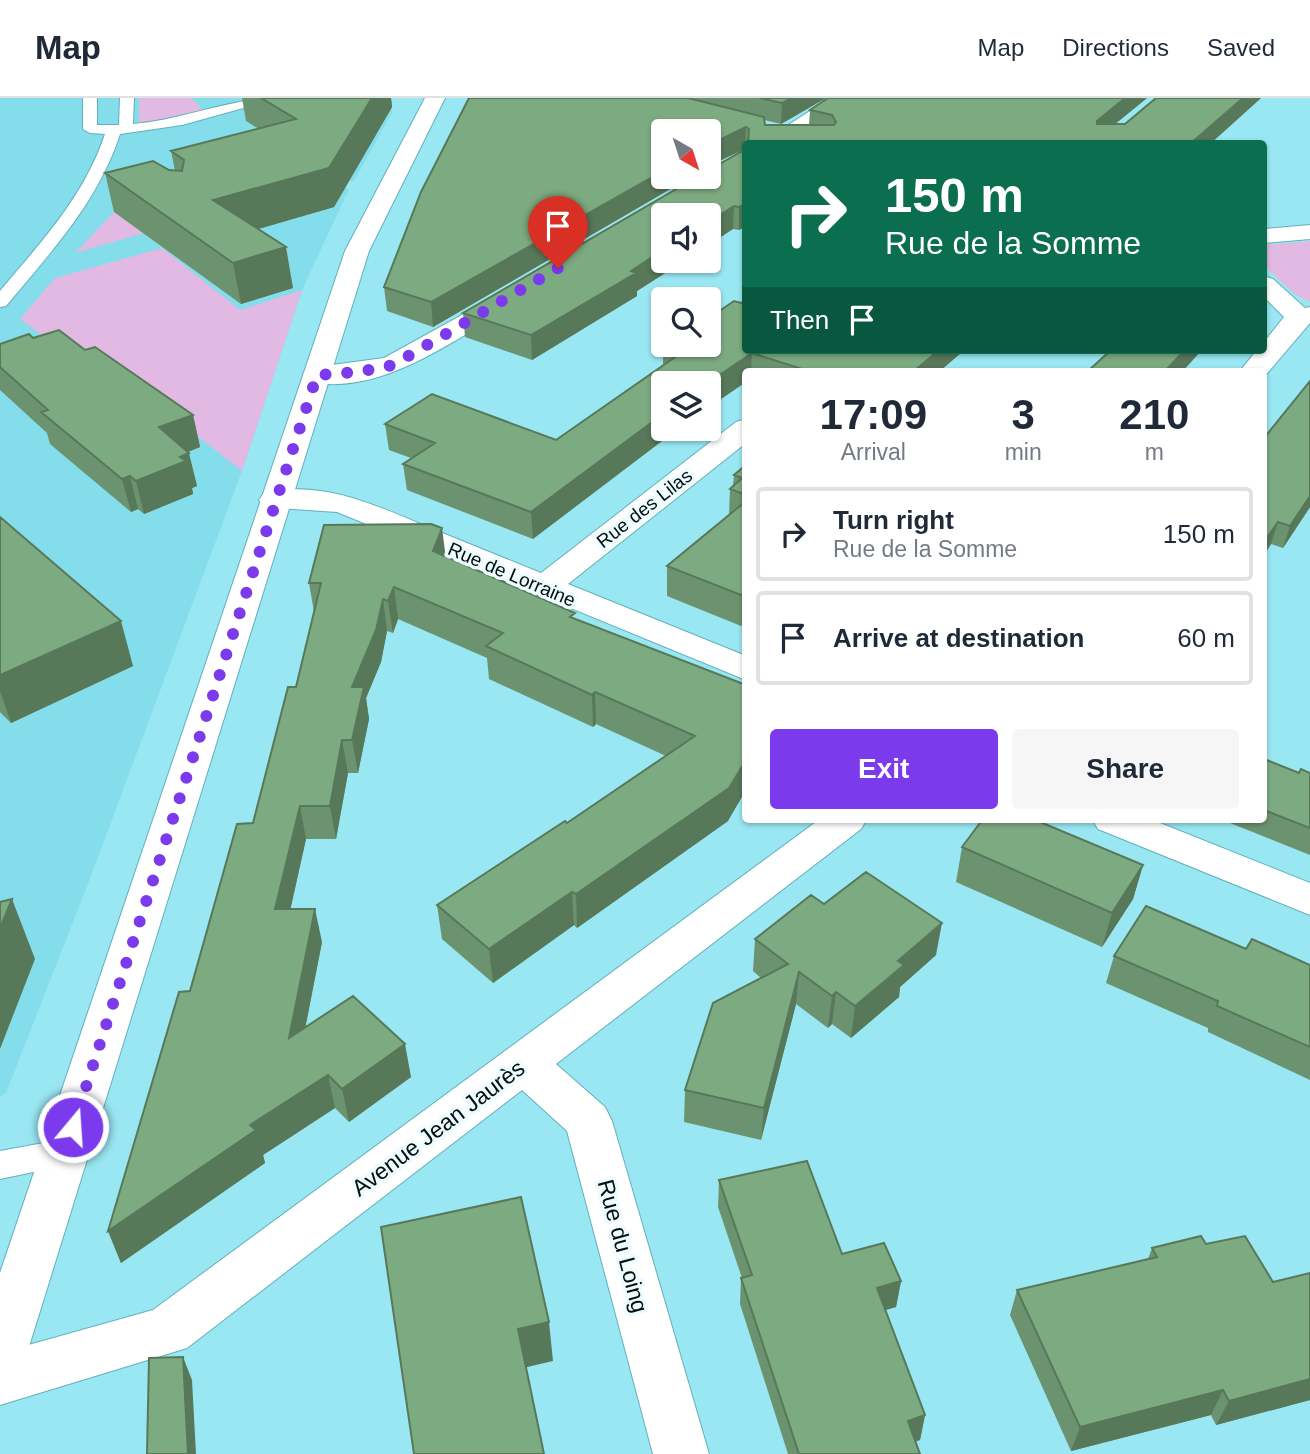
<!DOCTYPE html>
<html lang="en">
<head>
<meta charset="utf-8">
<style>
  :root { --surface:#fff; --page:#f6f6f7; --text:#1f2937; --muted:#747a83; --line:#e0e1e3; --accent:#7c3aed }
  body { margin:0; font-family:Arial,sans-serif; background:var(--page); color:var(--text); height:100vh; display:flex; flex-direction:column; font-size:26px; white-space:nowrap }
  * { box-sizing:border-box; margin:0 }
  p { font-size:23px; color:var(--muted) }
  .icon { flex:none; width:38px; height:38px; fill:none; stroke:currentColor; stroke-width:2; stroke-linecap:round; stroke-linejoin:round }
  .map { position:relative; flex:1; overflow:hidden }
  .side { position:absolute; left:742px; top:270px; width:525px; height:455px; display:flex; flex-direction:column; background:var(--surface); border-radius:7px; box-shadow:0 2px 5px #0004 }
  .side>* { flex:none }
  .guide { position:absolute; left:742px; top:42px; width:525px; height:214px; border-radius:7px; box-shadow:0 2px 5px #0004; background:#0b6e4f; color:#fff; overflow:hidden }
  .needle { width:46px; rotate:141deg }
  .buttons { position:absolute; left:651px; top:21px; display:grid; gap:14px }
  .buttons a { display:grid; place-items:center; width:70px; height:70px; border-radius:7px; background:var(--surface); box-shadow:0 2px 5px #0004; font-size:35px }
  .pin { position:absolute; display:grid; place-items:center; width:60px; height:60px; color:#fff; margin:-72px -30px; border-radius:50% 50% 50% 0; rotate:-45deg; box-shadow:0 0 7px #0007 }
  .pin .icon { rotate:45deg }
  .me { position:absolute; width:77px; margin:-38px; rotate:18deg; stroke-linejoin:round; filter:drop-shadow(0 0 5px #0008) }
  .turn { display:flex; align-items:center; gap:24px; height:147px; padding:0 28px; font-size:32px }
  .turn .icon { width:91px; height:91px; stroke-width:2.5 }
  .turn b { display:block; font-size:49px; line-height:60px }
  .then { display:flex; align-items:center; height:66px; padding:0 28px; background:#0003; gap:14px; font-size:26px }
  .eta { display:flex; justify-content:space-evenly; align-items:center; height:119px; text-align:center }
  .eta b { font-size:42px; font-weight:600; line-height:49px }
  .primary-button { display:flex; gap:14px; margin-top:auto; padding:14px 28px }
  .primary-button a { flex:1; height:80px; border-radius:7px; background:var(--accent); color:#fff; font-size:28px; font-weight:600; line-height:80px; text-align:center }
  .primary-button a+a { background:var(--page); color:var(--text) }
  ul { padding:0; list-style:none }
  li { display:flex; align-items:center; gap:21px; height:94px; margin:0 14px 10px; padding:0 14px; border:4px solid var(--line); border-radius:7px }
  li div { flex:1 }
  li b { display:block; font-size:26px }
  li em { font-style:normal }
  header { display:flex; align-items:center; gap:42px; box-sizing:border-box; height:98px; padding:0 35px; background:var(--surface); border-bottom:2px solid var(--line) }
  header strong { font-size:33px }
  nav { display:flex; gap:38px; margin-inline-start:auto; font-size:24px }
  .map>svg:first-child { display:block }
</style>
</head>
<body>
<header>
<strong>Map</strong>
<nav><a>Map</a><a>Directions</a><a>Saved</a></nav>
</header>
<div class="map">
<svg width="1310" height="1356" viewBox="0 0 1310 1356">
  <rect width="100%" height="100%" fill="#99e7f2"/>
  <path fill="#83ddea" d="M0 0H376L393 13 354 83H349L345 90 349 91 302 192 242 373 89 783 6 995 0 999Z"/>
  <path fill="#e2b9e2" d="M139 0H192L203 12 139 26Z
    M114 114 144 135 75 155Z
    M1310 143V204L1296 197 1264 168V147Z
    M162 150 240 212 302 192 242 373 90 254 72 260 20 221 55 180Z"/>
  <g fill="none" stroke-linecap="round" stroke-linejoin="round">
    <defs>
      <path id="service" d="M83 0H97V27H119L120 0H134L133 26C183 22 230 0 279 0L182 27 120 36C98 104 51 154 6 208L0 209V193C42 143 84 99 105 36L90 35 83 31Z
        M65 1041 77 1045 82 1055 77 1065 0 1081V1053Z"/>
      <path id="minor" d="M830 0H854L785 46H759Z
        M1310 127V141L1264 145V131Z
        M1264 178 1273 181 1305 210 1310 209V225L1264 279V273H1240L1257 252H1264V244L1284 219 1264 199Z
        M509 191 518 194 522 199 518 204C459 239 379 301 307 283L303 277 307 271 317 269 384 260Z
        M746 321V345L568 486 746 558V582L337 414 264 409 259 402 264 395C323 381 377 408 430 430 467 445 504 460 541 475L736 324Z
        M820 721H867L861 731 556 966 605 1009 612 1023 709 1356H653L567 1033 522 992 187 1250 0 1307V1255L153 1212Z
        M1092 721H1150L1310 785V817L1098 731Z"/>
      <path id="tertiary" d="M425 0H445L369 153 27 1255 19 1273 0 1280V1175L345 153Z"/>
    </defs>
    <use href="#service" stroke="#62b0bb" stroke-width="2"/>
    <use href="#minor" stroke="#62b0bb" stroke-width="2"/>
    <use href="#tertiary" stroke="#62b0bb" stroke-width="2"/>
    <use href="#service" fill="#fff" fill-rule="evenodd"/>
    <use href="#minor" fill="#fff" fill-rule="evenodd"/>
    <use href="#tertiary" fill="#fff" fill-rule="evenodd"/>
  </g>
  <path fill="#6c936f" d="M242 0H391L392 9 334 109 258 131 293 190 241 206 114 114 105 75 175 73 171 53 259 31 246 23Z
    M469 0H826L781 26 764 22 765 27H809L810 12 828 0H1147L1115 26H1125L1261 0 1210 46H746V128L739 132 733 131 663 163H684L637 193V198L532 262 465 239 463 215 745 51 709 33 663 79H691L433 229 387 213 384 189Z
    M741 205 746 252H971L967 255 962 254 940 273H746L711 308 709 307V285H663L533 441 407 392 403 366 411 360 389 352 385 326 556 342 663 267V252Z
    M33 240 85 252 193 317 200 349 188 354 197 388 192 390 193 396 144 416 138 411 131 414 50 346 47 335 0 292V246Z
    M1264 340 1310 409 1283 450 1271 446 1264 457Z
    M746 367V530L667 498V468L729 417 730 391 733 388 734 377Z
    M0 419 133 568 11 625 0 614Z
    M445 458 575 521 746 587 728 723 577 830 574 827 493 885 442 841 437 807 567 725 666 658 596 626 593 629 489 581 487 560 398 521 393 535 387 533 381 564 366 600 369 621 358 675H348L336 741H306L290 811 322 844 305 929 411 979 349 1024 335 1010 263 1057 265 1065 121 1165 108 1133 190 893 253 725 296 589 314 514 309 485Z
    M1264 661 1299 675H1310V757L1220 721H1264Z
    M962 749 1143 767 1133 801 1102 849 956 784Z
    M824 806 936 857 900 889 899 899 851 940 832 926 828 930 796 906 761 1042 684 1024 685 992 761 880 753 873 755 841Z
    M1246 851 1310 867V982L1208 934V930L1106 885 1114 858Z
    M719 1082 842 1156 901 1183 896 1209 885 1212 925 1317 920 1342 915 1343 920 1356H788L740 1206 741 1180H742L718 1109Z
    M1206 1146 1273 1184 1310 1175V1302L1216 1327 1211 1317 1071 1353 1010 1217 1017 1192 1148 1161 1152 1150Z"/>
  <path fill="#58785a" d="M372 0H391L392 9 334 109 221 142 213 102Z
    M791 0H826L781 26 782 5Z
    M1125 0H1147L1093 44 1097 23Z
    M1243 0H1261L1210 46H1190Z
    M746 29 745 51 709 68V47Z
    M663 73V79H691L433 229 431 204Z
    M746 106V128L739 132V109Z
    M734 108 733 131 709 147V124Z
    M286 149 293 190 241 206 233 165Z
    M663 152V163H684L637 193V198L532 262 531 237Z
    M939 252H963L962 254 940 273H914Z
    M1185 252H1202L1183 273H1165Z
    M752 255 751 273H746V284L711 308 712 282Z
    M663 316V331H678L533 441 531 414Z
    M193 317 200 349 167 362 159 329Z
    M189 355 197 388 192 390 193 396 144 416 136 383 180 359Z
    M130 378 138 411 131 414 122 381Z
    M1310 398V409L1283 450 1290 428Z
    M1278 424 1271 446 1264 457V444Z
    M442 430 446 461 433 453Z
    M394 489 398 521 393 535 388 503Z
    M383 501 387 533 381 564 366 600 369 621 358 675 352 642V589Z
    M121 523 133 568 11 625 0 593V577Z
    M595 594 596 626 593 629 592 597Z
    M342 642 348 675 336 741 330 708Z
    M746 662V692L728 723 577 830 576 796Z
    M300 708 306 741 283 845 275 811Z
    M1143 767 1133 801 1102 849 1112 815Z
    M572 794 574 827 493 885 489 851Z
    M12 801 35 861 0 951V830Z
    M315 811 322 844 297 973 289 940Z
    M942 825 936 857 900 889 899 899 851 940 855 908 898 863Z
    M799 874 796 906 761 1042 764 1010Z
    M836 894 832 926 828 930 832 898Z
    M405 946 411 979 349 1024 342 991Z
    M328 977 335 1010 263 1057 265 1065 121 1165 108 1133 250 1027Z
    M901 1183 896 1209 872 1216 877 1190Z
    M549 1224 553 1263 523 1270 518 1231Z
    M183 1259 192 1282 196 1356H188Z
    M1310 1281V1302L1216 1327 1229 1303Z
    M1223 1292 1211 1317 1071 1353 1080 1329Z
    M925 1317 920 1342 902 1348 908 1323Z"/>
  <path fill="#7dab81" stroke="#58785a" stroke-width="2" d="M261 0H372L329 70 213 102 286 149 233 165 105 75 153 63 169 72 182 73 184 62 171 53 296 21Z
    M469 0H688L764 19 765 27H834L836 24 832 17 810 12 828 0H1125L1097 23V26H1125L1156 0H1243L1190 46H748L749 31 746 29 709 47V33H663V73L431 204 384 189 421 94Z
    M760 0H791L782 5Z
    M746 51V106L739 109 734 108 709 124V117H663V152L631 173 636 175 531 237 463 215 697 79H709V72Z
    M746 202V252H939L914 273H808L752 255 712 282 689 280 692 285H663V316L531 414 403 366 435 345 385 326 432 296 556 342 678 257 663 252 670 247H709V220L734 203 741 205Z
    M59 232 85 252 95 249 193 317 159 329 189 355 180 359 186 363 136 383 130 378 122 381 41 314 48 312 0 269V246L29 236 33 240Z
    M1111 252H1185L1165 273H1088Z
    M1310 283V398L1290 428 1278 424 1264 444V340Z
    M746 367V397L730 391 742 380 734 377Z
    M746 403V499L667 468Z
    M0 419 121 523 0 577Z
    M431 426 442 430 433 453 575 515 570 519 746 587V662L729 690 576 796 572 794 489 851 437 807 565 723 567 725 695 638 595 594 592 597 486 548 503 535 394 489 388 503 383 501 376 532 352 589H364L352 642H342L330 708H300L275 811H315L289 940 353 898 405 946 342 991 328 977 250 1027 256 1032 108 1133 179 894 190 893 237 726 253 725 288 589H296L321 485H309L324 427Z
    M1264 661 1299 675 1301 671 1310 675V730L1264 712Z
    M983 721H1033L1143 767 1112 815 962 749Z
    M866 774 942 825 898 863 904 867 855 908 836 894 832 898 799 874 764 1010 685 992 713 905 788 866 755 841 811 797 824 806Z
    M12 801 0 830V804Z
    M1146 808 1246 851 1252 841 1310 867V949L1217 908 1218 903 1114 858Z
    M807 1063 842 1156 884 1145 901 1183 877 1190 925 1317 908 1323 920 1356H799L741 1180 752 1177 719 1082Z
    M521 1099 549 1224 518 1231 544 1356H414L381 1129Z
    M1201 1138 1206 1146 1245 1138 1273 1184 1310 1175V1281L1229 1303 1223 1292 1080 1329 1017 1192 1157 1159 1152 1150Z
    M183 1259 188 1356H147L149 1260Z"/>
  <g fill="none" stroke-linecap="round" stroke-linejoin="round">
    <path stroke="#7c3aed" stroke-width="12" stroke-dasharray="0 21.6" d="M73 1029 317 277 359 274 393 267 558 170"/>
  </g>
  <g text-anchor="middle" stroke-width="7" stroke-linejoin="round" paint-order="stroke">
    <g font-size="19" fill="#000f12" stroke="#eefcfe">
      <text transform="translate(644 410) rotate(-38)" y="7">Rue des Lilas</text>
      <text transform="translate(512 476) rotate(23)" y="7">Rue de Lorraine</text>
    </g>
    <g font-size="23" fill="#000f12" stroke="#eefcfe">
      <text transform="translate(438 1030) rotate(-37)" y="8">Avenue Jean Jaurès</text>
      <text transform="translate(623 1148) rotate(75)" y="8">Rue du Loing</text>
    </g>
  </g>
</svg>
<div class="buttons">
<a><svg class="needle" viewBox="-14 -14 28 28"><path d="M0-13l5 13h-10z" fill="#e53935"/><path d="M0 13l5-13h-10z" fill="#747a83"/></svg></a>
<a><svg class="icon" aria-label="sound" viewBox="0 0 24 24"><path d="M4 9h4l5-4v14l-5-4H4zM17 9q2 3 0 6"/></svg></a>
<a><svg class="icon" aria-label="search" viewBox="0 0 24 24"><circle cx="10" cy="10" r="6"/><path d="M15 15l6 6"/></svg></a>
<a><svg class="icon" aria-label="layers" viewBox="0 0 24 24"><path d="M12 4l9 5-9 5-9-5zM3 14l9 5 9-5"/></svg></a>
</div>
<div class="pin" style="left:558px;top:170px;background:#d93025"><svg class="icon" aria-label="arrive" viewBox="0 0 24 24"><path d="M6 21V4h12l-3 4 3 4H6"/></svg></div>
<svg class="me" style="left:73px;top:1029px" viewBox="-20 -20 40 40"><circle r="17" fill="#7c3aed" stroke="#fff" stroke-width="3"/><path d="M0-11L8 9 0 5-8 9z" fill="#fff"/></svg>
<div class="guide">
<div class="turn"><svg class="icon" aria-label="right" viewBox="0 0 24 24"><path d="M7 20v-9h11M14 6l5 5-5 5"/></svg><div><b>150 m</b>Rue de la Somme</div></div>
<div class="then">Then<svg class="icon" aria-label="arrive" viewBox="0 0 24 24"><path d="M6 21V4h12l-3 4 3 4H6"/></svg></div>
</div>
<section class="side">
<div class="eta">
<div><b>17:09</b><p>Arrival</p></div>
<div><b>3</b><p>min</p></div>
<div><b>210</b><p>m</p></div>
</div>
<ul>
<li><svg class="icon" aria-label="right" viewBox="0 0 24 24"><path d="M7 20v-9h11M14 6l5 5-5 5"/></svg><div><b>Turn right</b><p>Rue de la Somme</p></div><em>150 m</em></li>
<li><svg class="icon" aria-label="arrive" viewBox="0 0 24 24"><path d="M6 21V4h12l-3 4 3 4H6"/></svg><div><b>Arrive at destination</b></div><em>60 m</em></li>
</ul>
<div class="primary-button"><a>Exit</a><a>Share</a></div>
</section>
</div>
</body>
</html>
